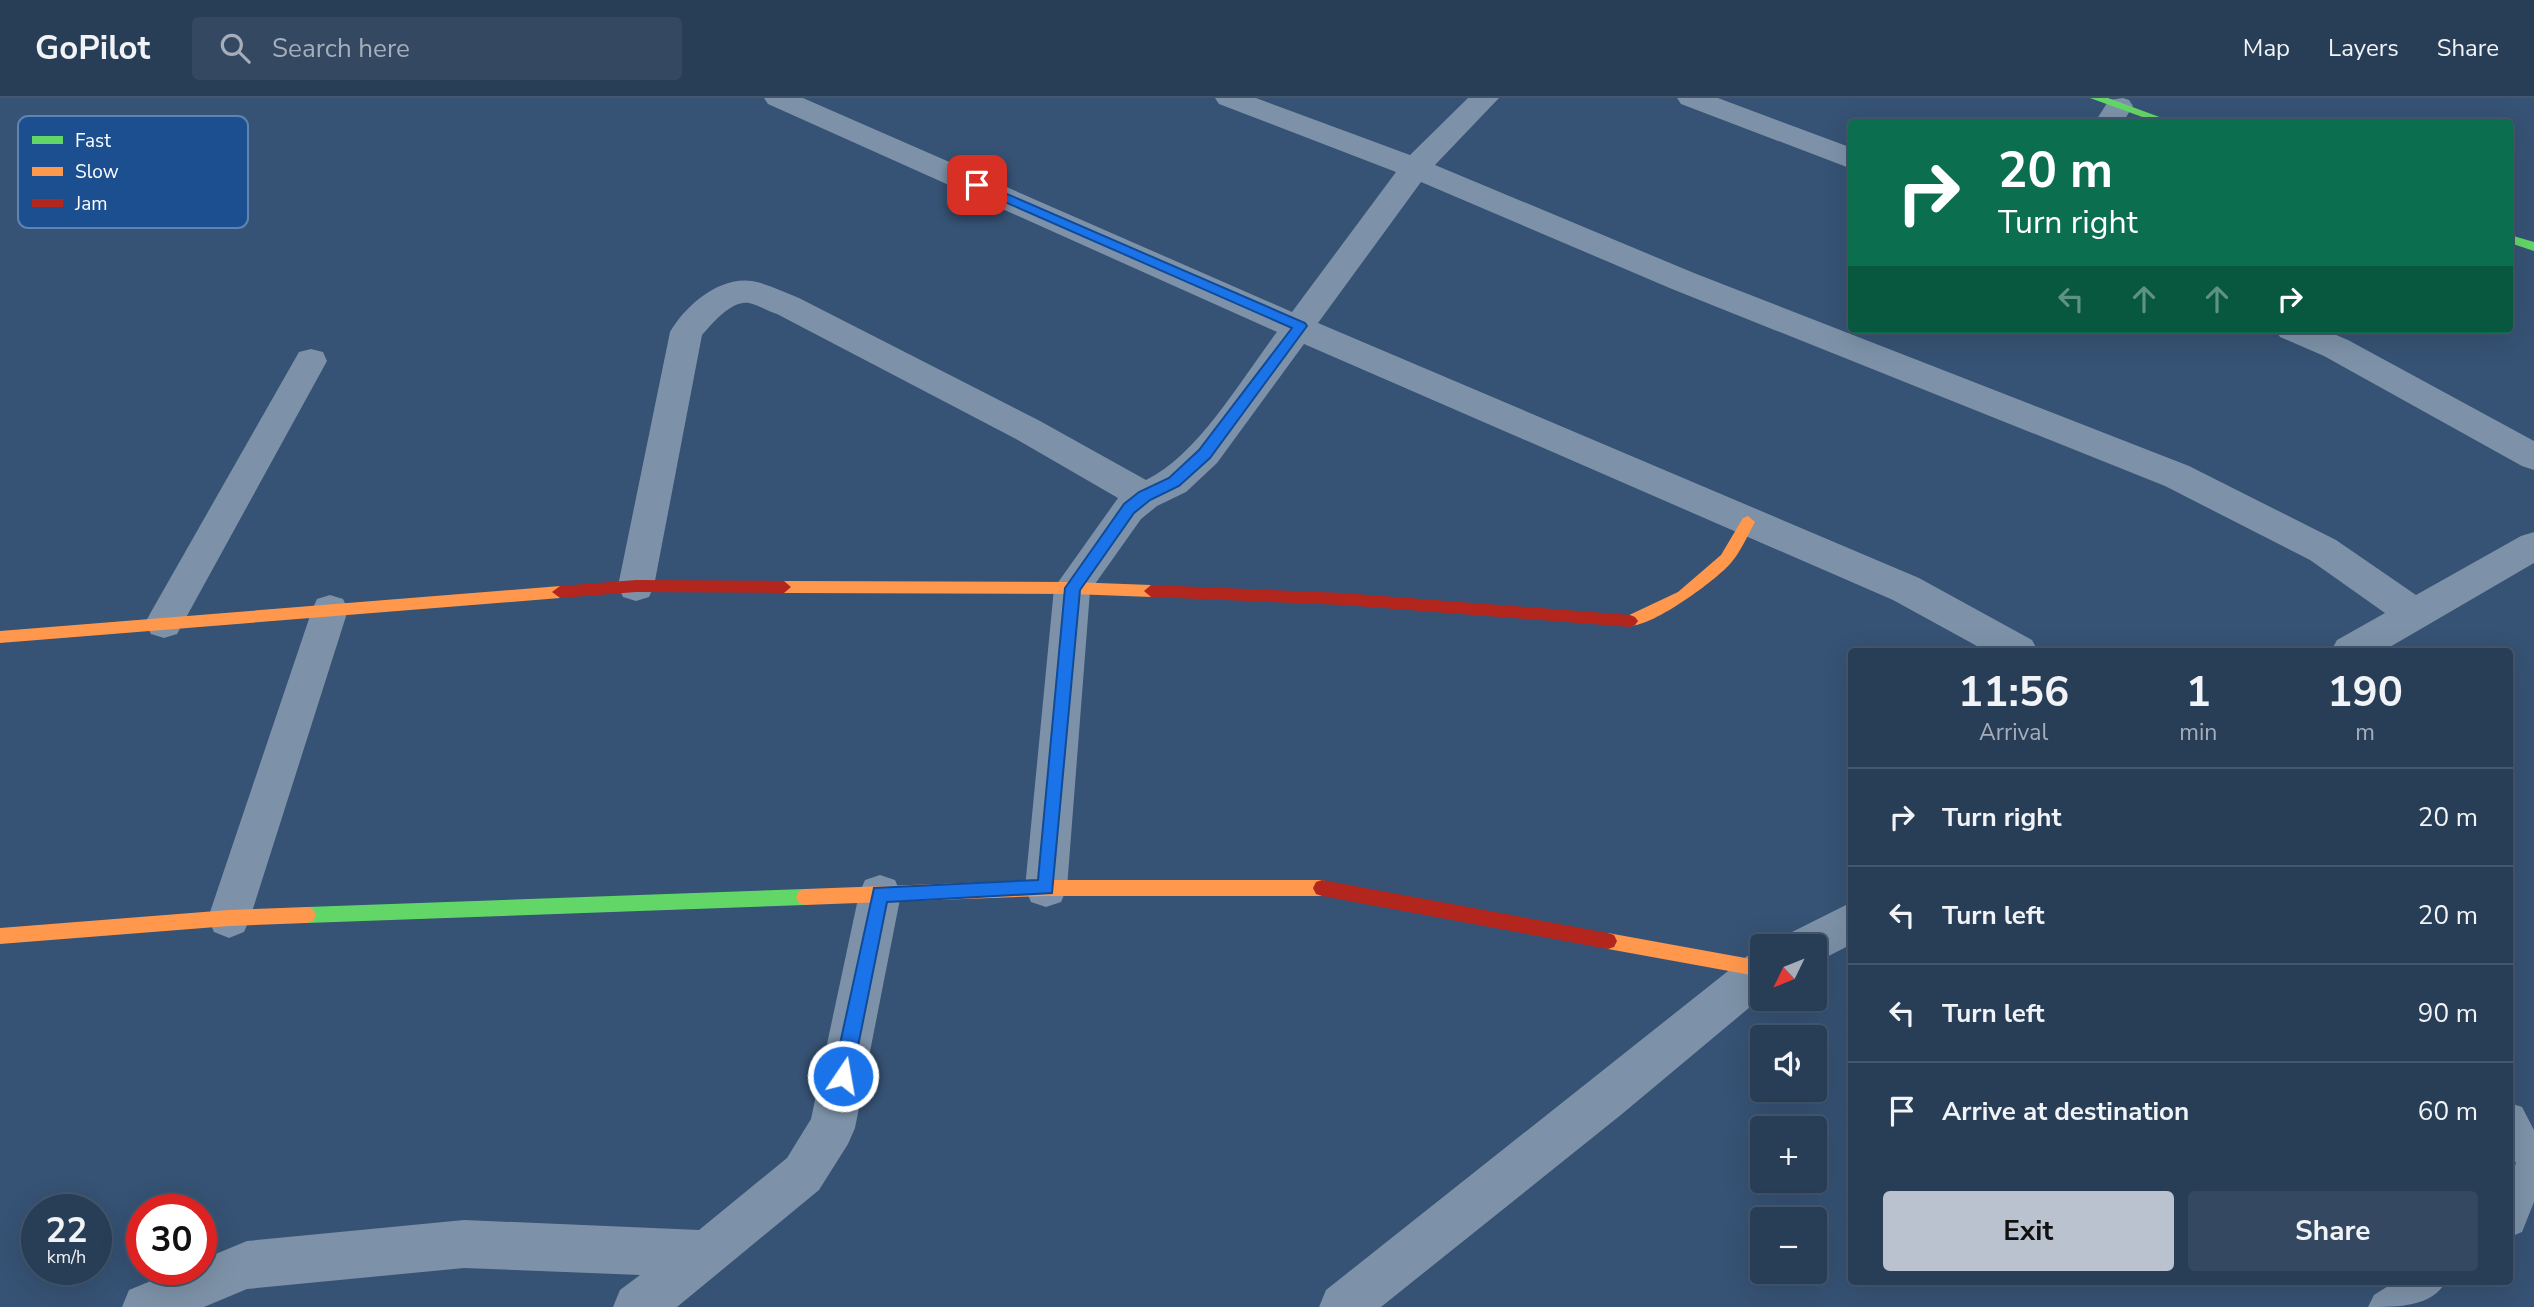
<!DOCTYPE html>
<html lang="en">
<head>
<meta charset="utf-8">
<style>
  :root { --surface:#283e57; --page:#344961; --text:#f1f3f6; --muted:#a5aeba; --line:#44576d; --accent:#b9c2ce }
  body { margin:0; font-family:"Nunito Sans",sans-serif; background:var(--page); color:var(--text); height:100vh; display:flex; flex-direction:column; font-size:26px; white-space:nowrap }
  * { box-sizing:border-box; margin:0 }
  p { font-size:23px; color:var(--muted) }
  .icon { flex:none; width:38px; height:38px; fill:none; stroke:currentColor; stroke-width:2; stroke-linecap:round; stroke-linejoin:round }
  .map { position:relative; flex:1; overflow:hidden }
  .sheet { position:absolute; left:1848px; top:550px; width:665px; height:637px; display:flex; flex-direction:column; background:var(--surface); border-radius:7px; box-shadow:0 7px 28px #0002,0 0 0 2px var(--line) }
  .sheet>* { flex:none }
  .top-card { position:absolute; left:1848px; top:21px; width:665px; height:214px; border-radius:7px; box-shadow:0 7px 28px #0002,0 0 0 2px var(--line); background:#0b6e4f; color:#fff; overflow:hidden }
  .needle { width:46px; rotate:227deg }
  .fabs { position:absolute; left:1750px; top:836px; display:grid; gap:14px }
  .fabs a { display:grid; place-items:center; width:77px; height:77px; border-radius:7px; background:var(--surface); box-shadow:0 7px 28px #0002,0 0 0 2px var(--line); font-size:35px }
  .speed { position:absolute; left:21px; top:1096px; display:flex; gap:14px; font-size:35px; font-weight:700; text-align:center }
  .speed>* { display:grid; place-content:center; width:91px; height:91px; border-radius:50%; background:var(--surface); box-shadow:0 7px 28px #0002,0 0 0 2px var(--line); line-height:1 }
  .speed small { font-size:18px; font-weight:400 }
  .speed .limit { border:10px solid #d22; background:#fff; color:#111 }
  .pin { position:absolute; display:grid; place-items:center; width:60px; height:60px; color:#fff; margin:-30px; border-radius:14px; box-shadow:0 4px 10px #0006 }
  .me { position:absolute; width:77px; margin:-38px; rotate:12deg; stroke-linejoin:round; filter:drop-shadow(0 0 5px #0008) }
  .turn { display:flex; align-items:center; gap:24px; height:147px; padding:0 35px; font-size:32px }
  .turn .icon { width:91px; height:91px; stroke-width:2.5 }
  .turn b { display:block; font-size:49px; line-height:60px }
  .lanes { display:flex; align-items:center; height:66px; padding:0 35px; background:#0003; justify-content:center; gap:35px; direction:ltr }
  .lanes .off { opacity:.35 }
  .eta { display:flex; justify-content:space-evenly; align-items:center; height:119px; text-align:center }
  .eta b { font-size:42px; font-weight:700; line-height:49px }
  .primary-button { display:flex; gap:14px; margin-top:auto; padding:14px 35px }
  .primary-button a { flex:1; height:80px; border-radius:7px; background:var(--accent); color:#111; font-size:28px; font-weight:700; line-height:80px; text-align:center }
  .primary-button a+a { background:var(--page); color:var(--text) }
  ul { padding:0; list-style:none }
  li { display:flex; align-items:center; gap:21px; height:98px; padding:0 35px; border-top:2px solid var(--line) }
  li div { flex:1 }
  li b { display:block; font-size:26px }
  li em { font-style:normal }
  header { display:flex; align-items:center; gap:42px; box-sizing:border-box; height:98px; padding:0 35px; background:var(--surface); border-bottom:2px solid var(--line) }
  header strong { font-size:33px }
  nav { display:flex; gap:38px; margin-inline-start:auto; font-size:24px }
  .search { width:490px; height:63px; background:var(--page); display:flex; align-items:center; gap:18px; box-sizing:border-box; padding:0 24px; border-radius:7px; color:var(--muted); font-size:26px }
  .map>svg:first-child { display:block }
</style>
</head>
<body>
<header>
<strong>GoPilot</strong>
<div class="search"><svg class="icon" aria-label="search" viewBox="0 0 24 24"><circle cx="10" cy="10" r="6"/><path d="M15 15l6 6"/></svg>Search here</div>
<nav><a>Map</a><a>Layers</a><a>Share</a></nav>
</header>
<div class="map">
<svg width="2534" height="1209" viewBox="0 0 2534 1209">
  <rect width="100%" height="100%" fill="#365274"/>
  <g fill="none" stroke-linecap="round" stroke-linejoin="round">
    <path fill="#7d92a8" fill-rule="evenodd" d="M2510 1005 2522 1009 2534 1032V1104L2522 1134 2510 1139V1081L2516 1065 2510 1054Z
      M2396 1183H2446C2433 1209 2398 1209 2368 1209L2374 1197Z"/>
    <path fill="#7d92a8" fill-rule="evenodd" d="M764 0H803L1292 214 1396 74 1219 6 1215 0H1256L1410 57 1468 0H1499L1435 67 1694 175 2189 368 2336 442 2416 497 2521 438 2534 434V465L2383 553H2331L2337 542 2385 515 2310 462 2165 388 1672 191 1421 84 1318 225 1919 480 2032 542 2038 553H1986L1893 502 1304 246 1217 365 1186 394 1157 408 1141 421 1090 493 1067 790 1061 804 1046 809 1031 804 1025 790 1054 490 1118 400 1016 341 777 216C768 213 758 207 749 205 731 202 712 226 702 237L654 488 649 499 636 503 623 499 618 488 670 234C685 208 719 178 752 183 768 186 784 194 799 200L1040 323 1146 382C1198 357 1242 280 1277 234L768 6Z
      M1677 0H1718L1852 50V71L1681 6Z
      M2123 0 2129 2 2133 8 2123 24H2095L2109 2Z
      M2275 231H2322L2348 242 2534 343V372L2522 368 2324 258 2280 239Z
      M311 251 323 254 327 263 177 536 164 540 151 536 145 525 151 514 299 254Z
      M330 497 343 501 348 512 250 820 244 834 229 840 214 834 208 820 312 512 317 501Z
      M880 777 895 782 901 796 855 1030 848 1046 819 1092 677 1209H613L620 1192 640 1177 464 1170 247 1191 204 1209H122L129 1192 180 1171H201V1162L247 1143 464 1122 699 1132 787 1060 811 1021 859 796 865 782Z
      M1852 804V846L1815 865V849H1784L1790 835Z
      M1762 852V899L1622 1016 1381 1209H1319L1326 1192 1747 858Z"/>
    <path fill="#63d668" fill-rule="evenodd" d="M2090 0H2108L2173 24H2156Z
      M2510 137 2534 144V153L2510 145Z
      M805 791 811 793 814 799 811 805 805 807 307 825 301 823 298 817 301 811 307 809Z"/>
    <path fill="#ff974d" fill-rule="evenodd" d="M1748 418 1755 424C1748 437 1740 455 1730 466 1715 483 1645 535 1625 527L1622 523 1625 519 1678 494 1721 457 1743 420Z
      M784 483 1072 484 1151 487 1158 493 1151 499 1072 496 784 495 777 489Z
      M560 488 568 494 560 500 0 545V533Z
      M1046 782H1322L1328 784 1331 790 1328 796 1322 798H1046L805 807 799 805 796 799 799 793 805 791Z
      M307 809 313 811 316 817 313 823 307 825 229 828 0 846V830L229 812Z
      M1608 835 1762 863V879L1608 851 1602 849 1599 843 1602 837Z"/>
    <path fill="#b3261e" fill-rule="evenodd" d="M636 482 784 483 791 489 784 495 636 494 560 500 552 494 560 488Z
      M1151 487 1343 495 1630 517 1635 519 1638 523 1635 527 1630 529 1343 507 1151 499 1144 493Z
      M1322 782 1608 835 1614 837 1617 843 1614 849 1608 851 1322 798 1316 796 1313 790 1316 784Z"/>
  </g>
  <path fill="#1a73e8" stroke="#114b97" stroke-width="2" d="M977 83 1305 225 1307 228 1210 360 1179 388 1150 402 1134 415 1080 492 1052 795 887 804 852 978 849 985 843 987 836 985 833 978 874 790 1038 782 1065 490 1124 406 1139 394 1169 380 1199 352 1292 230 973 90V84Z"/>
  <rect x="18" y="18" width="230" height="112" rx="10" fill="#1b4f8f" stroke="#5f84b1" stroke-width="2"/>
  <rect x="32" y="38" width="31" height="8" fill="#63d668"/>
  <rect x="32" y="69" width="31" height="9" fill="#ff974d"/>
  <rect x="32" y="101" width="31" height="8" fill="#b3261e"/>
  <g font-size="19" fill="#fff">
    <text x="75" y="49">Fast</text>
    <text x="75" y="80">Slow</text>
    <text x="75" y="112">Jam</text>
  </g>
</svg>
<div class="fabs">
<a><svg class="needle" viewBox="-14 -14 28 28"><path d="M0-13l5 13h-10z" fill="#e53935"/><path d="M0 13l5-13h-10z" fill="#a5aeba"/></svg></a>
<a><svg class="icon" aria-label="sound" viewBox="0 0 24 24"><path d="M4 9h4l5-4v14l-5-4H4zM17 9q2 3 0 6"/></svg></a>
<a>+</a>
<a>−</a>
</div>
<div class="speed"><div>22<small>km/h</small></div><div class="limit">30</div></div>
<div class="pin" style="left:977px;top:87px;background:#d93025"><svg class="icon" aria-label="arrive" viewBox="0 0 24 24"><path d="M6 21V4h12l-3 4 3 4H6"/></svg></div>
<svg class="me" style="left:843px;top:978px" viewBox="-20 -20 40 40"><circle r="17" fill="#1a73e8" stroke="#fff" stroke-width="3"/><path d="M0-11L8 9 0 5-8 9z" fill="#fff"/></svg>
<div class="top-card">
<div class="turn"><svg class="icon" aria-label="right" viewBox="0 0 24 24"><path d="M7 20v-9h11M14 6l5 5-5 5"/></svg><div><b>20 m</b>Turn right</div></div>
<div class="lanes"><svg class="icon off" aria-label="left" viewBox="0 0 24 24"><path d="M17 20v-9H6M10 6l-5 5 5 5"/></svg><svg class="icon off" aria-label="ahead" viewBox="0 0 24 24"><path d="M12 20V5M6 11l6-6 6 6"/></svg><svg class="icon off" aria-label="ahead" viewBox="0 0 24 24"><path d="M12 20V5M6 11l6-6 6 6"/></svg><svg class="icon" aria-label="right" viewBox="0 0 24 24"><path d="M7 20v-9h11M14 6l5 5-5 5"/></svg></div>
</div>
<section class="sheet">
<div class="eta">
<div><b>11:56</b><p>Arrival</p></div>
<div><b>1</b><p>min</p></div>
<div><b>190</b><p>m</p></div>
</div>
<ul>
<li><svg class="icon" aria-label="right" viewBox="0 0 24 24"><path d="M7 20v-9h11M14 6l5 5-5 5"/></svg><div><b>Turn right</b></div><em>20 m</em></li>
<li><svg class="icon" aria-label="left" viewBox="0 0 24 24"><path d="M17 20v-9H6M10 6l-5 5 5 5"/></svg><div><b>Turn left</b></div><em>20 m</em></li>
<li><svg class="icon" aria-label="left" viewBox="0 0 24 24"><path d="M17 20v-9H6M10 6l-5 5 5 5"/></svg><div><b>Turn left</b></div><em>90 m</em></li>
<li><svg class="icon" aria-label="arrive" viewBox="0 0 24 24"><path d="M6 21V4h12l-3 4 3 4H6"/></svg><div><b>Arrive at destination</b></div><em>60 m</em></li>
</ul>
<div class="primary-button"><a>Exit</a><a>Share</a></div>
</section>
</div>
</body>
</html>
